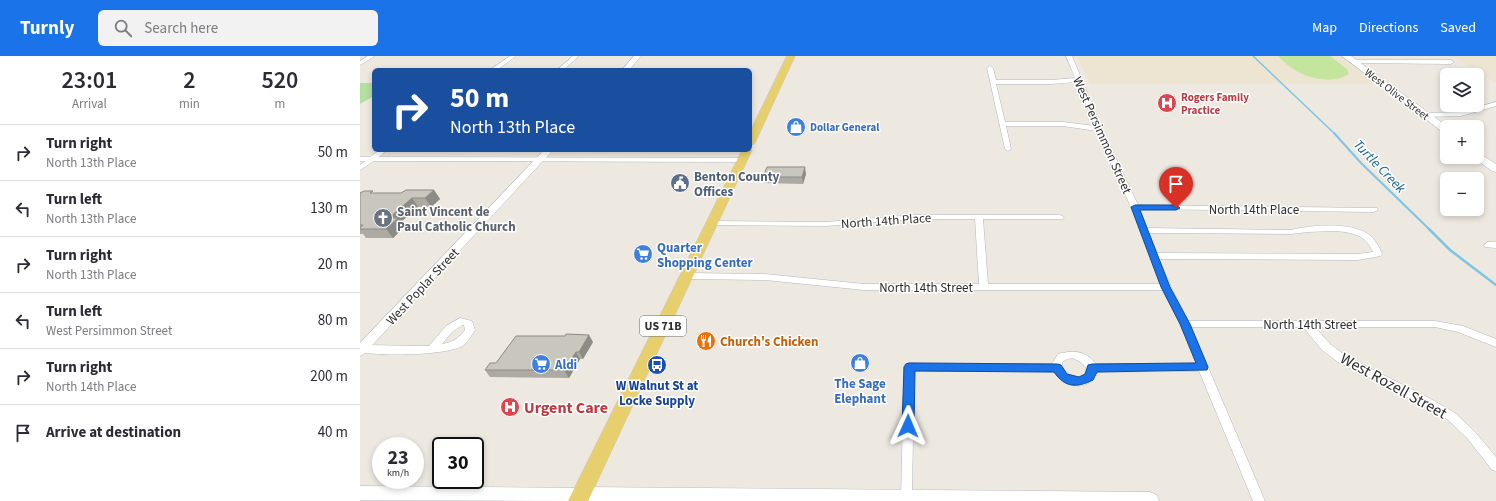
<!DOCTYPE html>
<html lang="en">
<head>
<meta charset="utf-8">
<style>
  :root { --surface:#fff; --page:#f2f2f3; --text:#2b2b33; --muted:#7c7c81; --line:#e1e1e2; --accent:#1a73e8 }
  body { margin:0; font-family:"Source Sans 3",sans-serif; background:var(--page); color:var(--text); height:100vh; display:flex; flex-direction:column; font-size:15px; white-space:nowrap }
  * { box-sizing:border-box; margin:0 }
  p { font-size:13px; color:var(--muted) }
  .icon { flex:none; width:22px; height:22px; fill:none; stroke:currentColor; stroke-width:2; stroke-linecap:round; stroke-linejoin:round }
  .map { position:relative; flex:1; overflow:hidden }
  .sheet { display:flex; flex-direction:column; background:var(--surface); width:360px }
  .sheet>* { flex:none }
  .guide { position:absolute; left:12px; top:12px; width:380px; height:84px; border-radius:6px; box-shadow:0 2px 6px #0003; background:#1a4fa0; color:#fff; overflow:hidden }
  .fabs { position:absolute; left:1080px; top:12px; display:grid; gap:8px }
  .fabs a { display:grid; place-items:center; width:44px; height:44px; border-radius:6px; background:var(--surface); box-shadow:0 2px 6px #0003; font-size:20px }
  .speed { position:absolute; left:12px; top:381px; display:flex; gap:8px; font-size:20px; font-weight:700; text-align:center }
  .speed>* { display:grid; place-content:center; width:52px; height:52px; border-radius:50%; background:var(--surface); box-shadow:0 2px 6px #0003; line-height:1 }
  .speed small { font-size:10px; font-weight:400 }
  .speed .limit { border:2px solid #111; border-radius:6px; background:#fff; color:#111 }
  .pin { position:absolute; display:grid; place-items:center; width:34px; height:34px; color:#fff; margin:-41px -17px; border-radius:50% 50% 50% 0; rotate:-45deg; box-shadow:0 0 4px #0007 }
  .pin .icon { rotate:45deg }
  .me { position:absolute; width:44px; margin:-22px; rotate:1deg; stroke-linejoin:round; filter:drop-shadow(0 0 3px #0008) }
  .turn { display:flex; align-items:center; gap:14px; height:84px; padding:0 12px; font-size:18px }
  .turn .icon { width:52px; height:52px; stroke-width:2.5 }
  .turn b { display:block; font-size:28px; line-height:34px }
  .eta { display:flex; justify-content:space-evenly; align-items:center; height:68px; text-align:center }
  .eta b { font-size:24px; font-weight:600; line-height:28px }
  ul { padding:0; list-style:none }
  li { display:flex; align-items:center; gap:12px; height:56px; padding:0 12px; border-top:1px solid var(--line) }
  li div { flex:1 }
  li b { display:block; font-size:15px }
  li em { font-style:normal }
  header { display:flex; align-items:center; gap:24px; box-sizing:border-box; height:56px; padding:0 20px; background:var(--accent); color:#fff }
  header strong { font-size:19px }
  nav { display:flex; gap:22px; margin-inline-start:auto; font-size:14px }
  .search { width:280px; height:36px; background:var(--page); display:flex; align-items:center; gap:10px; box-sizing:border-box; padding:0 14px; border-radius:6px; color:var(--muted); font-size:15px }
  main { display:flex; flex:1; min-height:0 }
  .map>svg:first-child { display:block }
</style>
</head>
<body>
<header>
<strong>Turnly</strong>
<div class="search"><svg class="icon" aria-label="search" viewBox="0 0 24 24"><circle cx="10" cy="10" r="6"/><path d="M15 15l6 6"/></svg>Search here</div>
<nav><a>Map</a><a>Directions</a><a>Saved</a></nav>
</header>
<main>
<section class="sheet">
<div class="eta">
<div><b>23:01</b><p>Arrival</p></div>
<div><b>2</b><p>min</p></div>
<div><b>520</b><p>m</p></div>
</div>
<ul>
<li><svg class="icon" aria-label="right" viewBox="0 0 24 24"><path d="M7 20v-9h11M14 6l5 5-5 5"/></svg><div><b>Turn right</b><p>North 13th Place</p></div><em>50 m</em></li>
<li><svg class="icon" aria-label="left" viewBox="0 0 24 24"><path d="M17 20v-9H6M10 6l-5 5 5 5"/></svg><div><b>Turn left</b><p>North 13th Place</p></div><em>130 m</em></li>
<li><svg class="icon" aria-label="right" viewBox="0 0 24 24"><path d="M7 20v-9h11M14 6l5 5-5 5"/></svg><div><b>Turn right</b><p>North 13th Place</p></div><em>20 m</em></li>
<li><svg class="icon" aria-label="left" viewBox="0 0 24 24"><path d="M17 20v-9H6M10 6l-5 5 5 5"/></svg><div><b>Turn left</b><p>West Persimmon Street</p></div><em>80 m</em></li>
<li><svg class="icon" aria-label="right" viewBox="0 0 24 24"><path d="M7 20v-9h11M14 6l5 5-5 5"/></svg><div><b>Turn right</b><p>North 14th Place</p></div><em>200 m</em></li>
<li><svg class="icon" aria-label="arrive" viewBox="0 0 24 24"><path d="M6 21V4h12l-3 4 3 4H6"/></svg><div><b>Arrive at destination</b></div><em>40 m</em></li>
</ul>
</section>
<div class="map">
<svg width="1136" height="445" viewBox="0 0 1136 445">
  <rect width="100%" height="100%" fill="#ede8e0"/>
  <path fill="#ede5d1" d="M717 0H987L1024 28H730Z
    M1092 0H1136V27L1104 7Z"/>
  <path fill="#b4dfa1" d="M0 27H14V40L0 48Z"/>
  <path fill="#c4e59e" d="M918 0H970L987 13 989 18C975 28 948 23 935 14 929 11 923 5 918 0Z"/>
  <g fill="none" stroke-linecap="round" stroke-linejoin="round">
    <path stroke="#7cc5e6" stroke-width="1.5" d="M893 0 975 78"/>
    <path stroke="#7cc5e6" stroke-width="2" d="M974 77 1001 107 1070 174"/>
    <path stroke="#7cc5e6" stroke-width="2.5" d="M1069 173 1090 194 1136 229"/>
    <defs>
      <path id="minor" d="M8 0H15L0 9V5Z
        M150 0H156L137 14H130Z
        M213 0H219L203 14H197Z
        M706 0H712L742 73 778 149 1017 152 1018 154 1014 156 780 153 787 172 931 174C951 169 991 166 1008 178 1015 183 1019 190 1022 198L1021 200 998 204 799 203 811 231 828 265H1075L1103 270 1136 283V291L1098 276 1075 271H955L970 288 986 300 1069 342 1095 357 1115 376 1136 401V415L1132 414 1107 382 1087 363 1061 348 978 306 962 294 943 271H831L905 445H893L839 315 737 316C737 320 735 321 733 324 720 335 703 329 694 316L554 315 552 443 551 445H541L544 311 545 308 549 307 692 308 698 298C713 294 725 294 736 308L836 307 820 268 803 234H504L405 224 327 223 323 220 327 217 405 218 504 228H619L615 163H554L466 170 352 169 348 167 352 165 466 166 554 159H700L704 161 703 163H623L628 228H800L771 151 736 75 703 70H646L651 93 648 95 645 93 627 12 630 10 633 12 636 24H691L715 22ZM717 26 735 70 703 66H645L636 28H691ZM974 175C992 176 1006 179 1013 196L998 198 797 197 789 177 931 178 948 176ZM712 302 719 305 726 311 727 317C718 324 709 321 703 312L702 307 705 304Z
        M995 4H1091L1094 6 1091 8 993 7V5Z
        M1136 46V50L1101 60 1065 61 1062 59 1065 57 1100 56Z
        M20 94H27L19 101 382 102 386 104 382 106 14 105 0 114V109L5 105H0V101H10Z
        M1128 186H1136V192L1125 191 1124 189Z
        M100 262 112 265 115 274C112 279 108 285 104 289 88 300 19 300 0 296V290L2 289 69 290 86 270ZM102 269H104L105 274C98 283 93 286 82 288L92 276Z"/>
      <path id="tertiary" d="M274 0H281L269 14H262Z
        M184 94H193L4 298 0 300V287Z
        M0 430 221 432 226 434 229 439 226 444 224 445 0 444Z"/>
      <path id="secondary" d="M982 0H991L1088 71 1087 78 1084 77Z
        M1117 96 1136 108V116L1132 115 1113 101H1117Z
        M221 431 790 436 797 439 799 445H215L212 439 215 433Z"/>
      <path id="primary" d="M427 0H435L395 87 390 90V76Z
        M390 92 392 94 228 445H208L382 94H390Z"/>
    </defs>
    <use href="#minor" stroke="#b4b6bf" stroke-width="1"/>
    <use href="#tertiary" stroke="#b4b6bf" stroke-width="1"/>
    <use href="#secondary" stroke="#b4b6bf" stroke-width="1"/>
    <use href="#primary" stroke="#c8c8c8" stroke-width="1"/>
    <use href="#minor" fill="#fff" fill-rule="evenodd"/>
    <use href="#tertiary" fill="#fff" fill-rule="evenodd"/>
    <use href="#secondary" fill="#fff" fill-rule="evenodd"/>
    <use href="#primary" fill="#e6cf6c" fill-rule="evenodd"/>
  </g>
  <path fill="#adaaa3" d="M446 118 443 128 404 127 403 121Z
    M74 134 80 143 71 151H58L41 166 44 171 33 182H6L3 178H0V137H41Z
    M233 286 223 303H220L209 322 130 321 125 314Z"/>
  <path fill="#8d8b85" d="M445 111 446 118 443 128 442 121Z
    M74 134 80 143 71 151 65 142Z
    M52 142 58 151 41 166 44 171 33 182 26 173 29 162Z
    M229 279 233 286 223 303 219 296Z
    M216 296 220 303 209 322 204 314Z"/>
  <path fill="#c9c6be" stroke="#8d8b85" d="M407 111H445L442 121H403Z
    M46 134H74L65 142H52L29 162H38L26 173H0V172L3 169H0V137L4 135H13L10 137H41Z
    M206 278 229 279 219 296H216L204 314H125L130 307H136L156 280H205Z"/>
  <path fill="#1a73e8" stroke="#114b97" d="M775 149H816L820 152 816 154H780L810 231 830 268 848 311 847 314 737 316 733 324C717 332 705 332 694 316L555 315 554 370 552 373 548 375 544 373 542 370 544 311 546 308 549 307 697 308 701 309 707 318 719 321 725 318 728 309 732 308 836 307 820 268 801 231 771 151Z"/>
  <defs>
    <symbol id="hospital-disc" viewBox="-11 -11 22 22"><circle r="9.5" fill="#e0444e" stroke="#fff"/><path d="M-5-5h3v3.5h4V-5h3V5h-3V1.5h-4V5h-3Z" fill="#fff"/></symbol>
    <symbol id="shop-disc" viewBox="-11 -11 22 22"><circle r="9.5" fill="#3f7fe0" stroke="#fff"/><path d="M-5-2.5h2.3a2.7 3.5 0 0 1 5.4 0H5L5.5 6h-11ZM-1.5-2.5h3a1.5 2.3 0 0 0-3 0Z" fill="#fff"/></symbol>
    <symbol id="civic-disc" viewBox="-11 -11 22 22"><circle r="9.5" fill="#5c6f8a" stroke="#fff"/><path d="M-.6-6.5H3V-4.5H.6V-3L4-1V1h2V6H-6V1h2V-1L-.6-3ZM-1.2 2.5V6h2.4V2.5Z" fill="#fff"/></symbol>
    <symbol id="church-disc" viewBox="-11 -11 22 22"><circle r="9.5" fill="#6b7280" stroke="#fff"/><path d="M-1.2-6h2.4v3.5h3.3v2.4h-3.3V6h-2.4V-.1h-3.3v-2.4h3.3Z" fill="#fff"/></symbol>
    <symbol id="supermarket-disc" viewBox="-11 -11 22 22"><circle r="9.5" fill="#3f7fe0" stroke="#fff"/><path d="M-6-5.5h2.5l.6 2H6L4.5 2H-2.5L-4.4-4H-6ZM-1.5 3.2a1.3 1.3 0 1 0 .1 0ZM3 3.2a1.3 1.3 0 1 0 .1 0Z" fill="#fff"/></symbol>
    <symbol id="restaurant-disc" viewBox="-11 -11 22 22"><circle r="9.5" fill="#e8710a" stroke="#fff"/><path d="M-5-6h1v4h1v-4h1v4h1v-4h1v5L-1.5 .5V6h-2V.5L-5-1ZM5-6V6H3V1.5H1.5Q1.5-4 5-6Z" fill="#fff"/></symbol>
    <symbol id="bus-disc" viewBox="-11 -11 22 22"><circle r="9.5" fill="#1a4fb4" stroke="#fff"/><path d="M-5-6H5V4H4V6H2V4H-2V6H-4V4H-5ZM-3.5-4V0h7V-4ZM-3.5 1.2v1.5H-2V1.2ZM2 1.2v1.5H3.5V1.2Z" fill="#fff"/></symbol>
  </defs>
  <g fill-rule="evenodd">
    <use href="#hospital-disc" x="796" y="36" width="22" height="22"/>
    <use href="#shop-disc" x="425" y="60" width="22" height="22"/>
    <use href="#civic-disc" x="309" y="116" width="22" height="22"/>
    <use href="#church-disc" x="12" y="151" width="22" height="22"/>
    <use href="#supermarket-disc" x="272" y="187" width="22" height="22"/>
    <use href="#restaurant-disc" x="335" y="274" width="22" height="22"/>
    <use href="#shop-disc" x="489" y="296" width="22" height="22"/>
    <use href="#supermarket-disc" x="170" y="297" width="22" height="22"/>
    <use href="#bus-disc" x="286" y="298" width="22" height="22"/>
    <use href="#hospital-disc" x="139" y="340" width="22" height="22"/>
  </g>
  <g text-anchor="middle" stroke-width="3" stroke-linejoin="round" paint-order="stroke">
    <g font-size="11" fill="#2d2d2d" stroke="#fff">
      <text transform="translate(1037 38) rotate(37)" y="4">West Olive Street</text>
    </g>
    <g font-size="11" font-weight="bold" fill="#be3a42" stroke="#fff" text-anchor="start">
      <text x="821" y="45">Rogers Family<tspan x="821" dy="13">Practice</tspan></text>
    </g>
    <g font-size="11" font-weight="bold" fill="#366cbe" stroke="#fff" text-anchor="start">
      <text x="450" y="75">Dollar General</text>
    </g>
    <rect fill="#fff" stroke="#6c6c6c" stroke-width="1" x="280" y="260" width="46" height="20" rx="3"/>
    <g font-size="12" font-weight="bold" fill="#2d2d2d">
      <text x="303" y="274">US 71B</text>
    </g>
    <g font-size="13" fill="#2d2d2d" stroke="#fff">
      <text transform="translate(743 79) rotate(66)" y="5">West Persimmon Street</text>
      <text x="894" y="158">North 14th Place</text>
      <text transform="translate(526 164) rotate(-4)" y="5">North 14th Place</text>
      <text transform="translate(62 230) rotate(-47)" y="5">West Poplar Street</text>
      <text x="566" y="236">North 14th Street</text>
      <text x="950" y="273">North 14th Street</text>
    </g>
    <g font-size="13" font-weight="bold" fill="#4e5e75" stroke="#fff" text-anchor="start">
      <text x="334" y="125">Benton County<tspan x="334" dy="15">Offices</tspan></text>
    </g>
    <g font-size="13" font-weight="bold" fill="#5b616d" stroke="#fff" text-anchor="start">
      <text x="37" y="160">Saint Vincent de<tspan x="37" dy="15">Paul Catholic Church</tspan></text>
    </g>
    <g font-size="13" font-weight="bold" fill="#366cbe" stroke="#fff" text-anchor="start">
      <text x="297" y="196">Quarter<tspan x="297" dy="15">Shopping Center</tspan></text>
      <text x="195" y="313">Aldi</text>
      <text x="500" y="332" text-anchor="middle">The Sage<tspan x="500" dy="15">Elephant</tspan></text>
    </g>
    <g font-size="13" font-weight="bold" fill="#c56008" stroke="#fff" text-anchor="start">
      <text x="360" y="290">Church's Chicken</text>
    </g>
    <g font-size="13" font-weight="bold" fill="#164399" stroke="#fff">
      <text x="297" y="334">W Walnut St at<tspan x="297" dy="15">Locke Supply</tspan></text>
    </g>
    <g font-size="14" font-style="italic" fill="#186495" stroke="#fff">
      <text transform="translate(1020 110) rotate(46)" y="5">Turtle Creek</text>
    </g>
    <g font-size="16" fill="#2d2d2d" stroke="#fff">
      <text transform="translate(1034 329) rotate(29)" y="6">West Rozell Street</text>
    </g>
    <g font-size="16" font-weight="bold" fill="#be3a42" stroke="#fff" text-anchor="start">
      <text x="164" y="357">Urgent Care</text>
    </g>
  </g>
</svg>
<div class="fabs">
<a><svg class="icon" aria-label="layers" viewBox="0 0 24 24"><path d="M12 4l9 5-9 5-9-5zM3 14l9 5 9-5"/></svg></a>
<a>+</a>
<a>−</a>
</div>
<div class="speed"><div>23<small>km/h</small></div><div class="limit">30</div></div>
<div class="pin" style="left:816px;top:152px;background:#d93025"><svg class="icon" aria-label="arrive" viewBox="0 0 24 24"><path d="M6 21V4h12l-3 4 3 4H6"/></svg></div>
<svg class="me" style="left:548px;top:370px" viewBox="-20 -20 40 40"><path d="M0-17L14 15 0 8-14 15z" fill="#1a73e8" stroke="#fff" stroke-width="4"/></svg>
<div class="guide">
<div class="turn"><svg class="icon" aria-label="right" viewBox="0 0 24 24"><path d="M7 20v-9h11M14 6l5 5-5 5"/></svg><div><b>50 m</b>North 13th Place</div></div>
</div>
</div>
</main>
</body>
</html>
